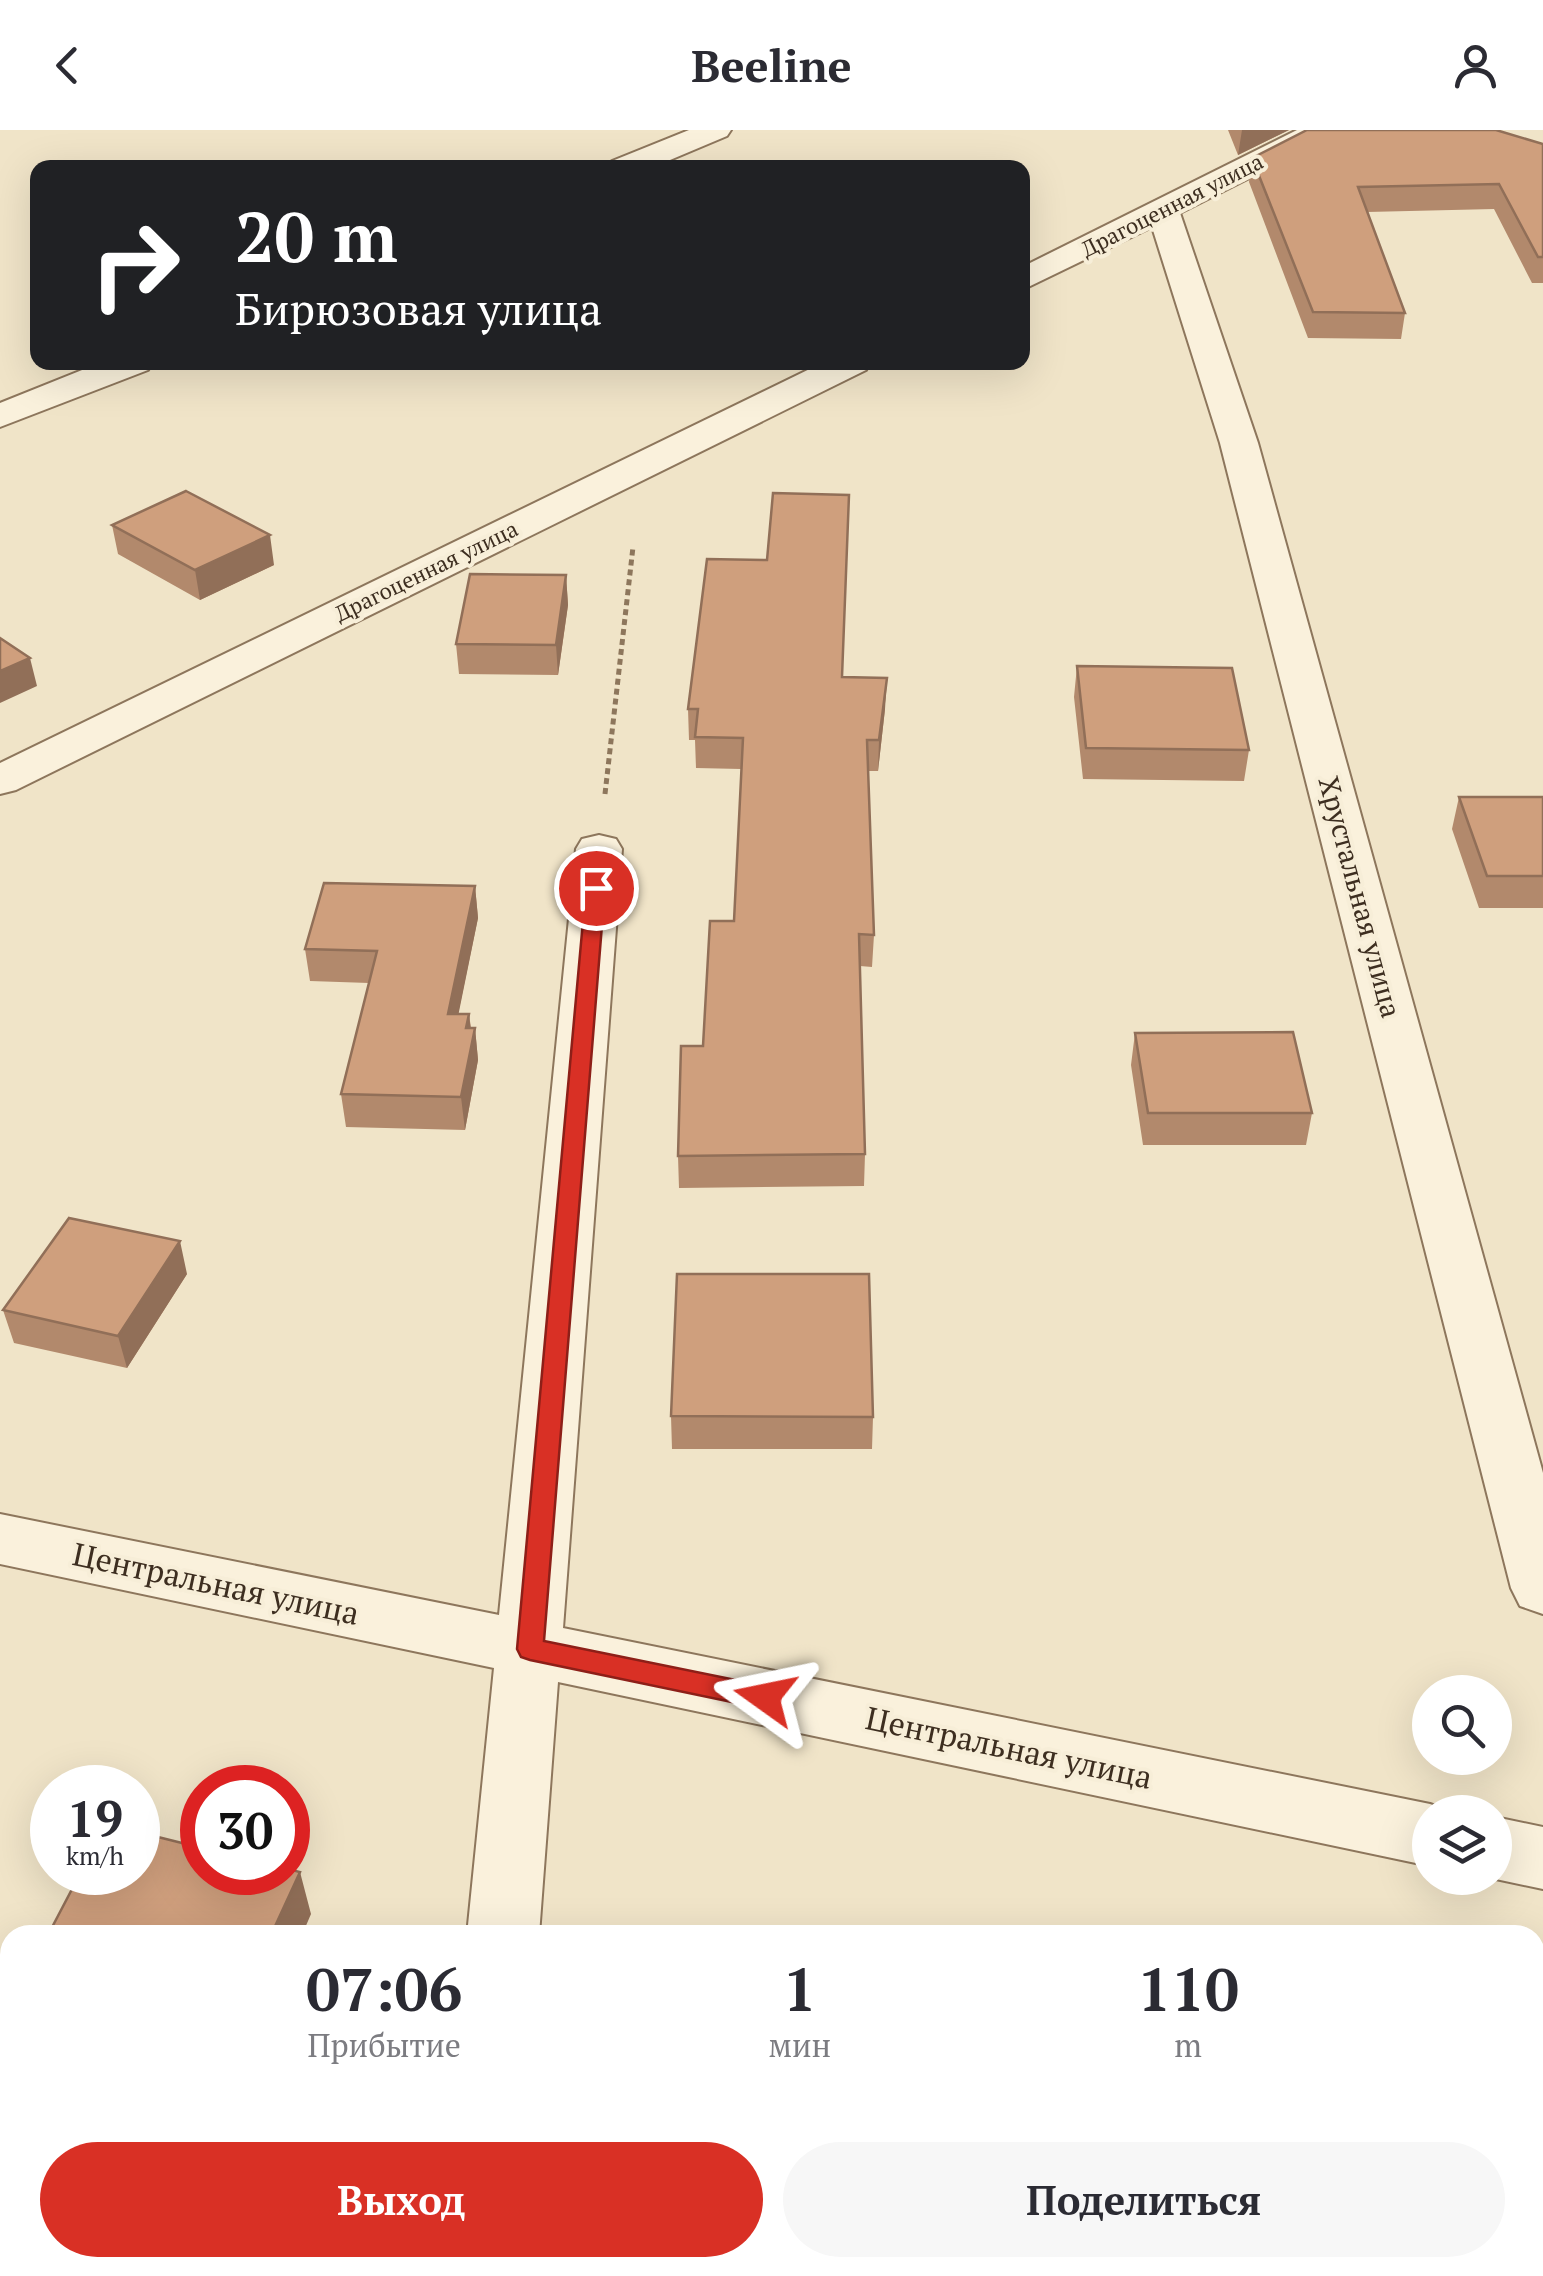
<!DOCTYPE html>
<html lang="ru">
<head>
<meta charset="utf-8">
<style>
  :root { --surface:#fff; --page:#f7f7f7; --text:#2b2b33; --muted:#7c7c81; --accent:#d93025 }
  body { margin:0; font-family:"PT Serif",serif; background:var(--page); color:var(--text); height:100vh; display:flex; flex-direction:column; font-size:38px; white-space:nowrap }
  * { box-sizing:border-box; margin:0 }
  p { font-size:32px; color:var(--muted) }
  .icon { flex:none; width:55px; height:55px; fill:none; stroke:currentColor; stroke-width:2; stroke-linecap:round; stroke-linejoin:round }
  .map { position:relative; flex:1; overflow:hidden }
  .details { position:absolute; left:0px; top:1795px; width:1545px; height:352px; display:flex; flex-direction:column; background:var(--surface); border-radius:30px 30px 0 0; box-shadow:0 10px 40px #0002 }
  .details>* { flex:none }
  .top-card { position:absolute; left:30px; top:30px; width:1000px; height:210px; border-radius:20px; box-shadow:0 10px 40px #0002; background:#202124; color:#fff; overflow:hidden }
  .fabs { position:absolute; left:1412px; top:1545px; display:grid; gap:20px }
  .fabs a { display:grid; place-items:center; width:100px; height:100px; border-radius:50%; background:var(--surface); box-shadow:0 10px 40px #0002; font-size:50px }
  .speed { position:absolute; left:30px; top:1635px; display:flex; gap:20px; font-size:50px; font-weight:700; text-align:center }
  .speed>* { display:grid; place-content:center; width:130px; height:130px; border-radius:50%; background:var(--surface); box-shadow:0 10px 40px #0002; line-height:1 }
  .speed small { font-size:25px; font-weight:400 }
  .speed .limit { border:15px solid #d22; background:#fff; color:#111 }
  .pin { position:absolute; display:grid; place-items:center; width:85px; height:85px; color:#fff; margin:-42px; border:5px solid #fff; border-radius:50%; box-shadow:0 2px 10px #0007 }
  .me { position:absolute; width:110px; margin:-55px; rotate:282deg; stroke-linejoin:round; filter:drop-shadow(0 0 8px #0008) }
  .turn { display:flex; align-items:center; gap:35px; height:210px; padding:0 40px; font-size:45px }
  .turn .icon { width:130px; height:130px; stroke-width:2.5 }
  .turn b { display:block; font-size:70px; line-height:85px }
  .eta { display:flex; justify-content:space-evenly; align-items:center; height:170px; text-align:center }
  .eta b { font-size:60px; font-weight:800; line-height:70px }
  .cta { display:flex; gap:20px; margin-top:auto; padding:20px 40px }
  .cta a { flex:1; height:115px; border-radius:60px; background:var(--accent); color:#fff; font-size:40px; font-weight:800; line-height:115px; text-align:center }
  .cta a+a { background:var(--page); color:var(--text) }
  header { display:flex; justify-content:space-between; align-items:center; height:130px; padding:0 40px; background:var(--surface); font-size:45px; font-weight:800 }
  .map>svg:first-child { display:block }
</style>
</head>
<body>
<header><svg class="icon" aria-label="back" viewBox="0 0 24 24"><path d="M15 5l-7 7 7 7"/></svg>Beeline<svg class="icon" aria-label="person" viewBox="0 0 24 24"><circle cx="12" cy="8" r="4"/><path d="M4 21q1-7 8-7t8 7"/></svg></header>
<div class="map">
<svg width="1543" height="2146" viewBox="0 0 1543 2146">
  <rect width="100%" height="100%" fill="#f0e4c8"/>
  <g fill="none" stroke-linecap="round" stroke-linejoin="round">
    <defs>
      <path id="minor" d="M689 0H731L727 6 651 38H608L612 31Z
        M1297 0H1336L1332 6 1180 83 1258 313 1543 1343V1484L1520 1476 1511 1458 1220 313 1152 97 1022 160V137Z
        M102 232H152L148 240 0 297V273Z
        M824 232H870L866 240 16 660 0 664V633Z
        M599 705 616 709 622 719 563 1498 1430 1674 1452 1682H1430V1736L558 1552 539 1805H467L494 1538 0 1434V1384L499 1485 576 719 582 709Z
        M1495 1687 1543 1697V1759L1491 1748H1495Z
        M432 2138H512L511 2146H431Z"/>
    </defs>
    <use href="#minor" stroke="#8d765c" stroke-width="4"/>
    <path stroke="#8d765c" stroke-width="5" stroke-dasharray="6 4" stroke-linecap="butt" d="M605 664 633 417"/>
    <use href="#minor" fill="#faf1dc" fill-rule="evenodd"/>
  </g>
  <path fill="#b2896c" d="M1228 0H1289L1238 25Z
    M1543 14V153H1532L1494 79 1367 82 1405 183 1401 209 1308 208 1249 52 1252 28Z
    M112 395 274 435 200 470 118 424Z
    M566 445 568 475 558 545 459 544 456 514Z
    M1077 536 1249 620 1244 651 1083 649 1074 567Z
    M842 547 885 579 878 641H868L874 805 872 837 860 836 865 1024 864 1056 679 1058 678 1026 734 791 741 639 696 638 695 610H689L688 579Z
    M1459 667H1543V778H1479L1452 699Z
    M475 756 478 788 458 884H469L471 898H475L478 930 465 1000 346 997 341 964 369 853 310 851 305 819Z
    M1135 903 1312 983 1306 1015H1143L1131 935Z
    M187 1144 127 1238 14 1213 3 1180Z
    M671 1286 873 1287 872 1319H672Z
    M10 1875V1947L0 1925V1894Z
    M1106 2138H1246L1243 2146H1108Z
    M1343 2138H1535L1543 2146H1340Z"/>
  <path fill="#916f58" d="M1242 0H1289L1238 25Z
    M270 405 274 435 200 470 195 440Z
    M566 445 568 475 558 545 556 515Z
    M30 528 37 556 0 573V541Z
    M887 548 885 579 878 641 879 610Z
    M475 756 478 788 452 916 448 884Z
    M469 884 472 911 475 898 478 930 465 1000 461 967 466 898Z
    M180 1111 187 1144 127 1238 118 1206Z
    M300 1742 311 1784 302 1805H271Z"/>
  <path fill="#cf9f7d" stroke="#916f58" stroke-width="2.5" d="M1307 0H1496L1543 14V127H1538L1499 54 1358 57 1405 183 1313 182 1252 28Z
    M186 361 270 405 195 440 112 395Z
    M773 363 849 365 842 547 887 548 879 610H867L874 805 859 804 865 1024 678 1026 681 916H703L710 791H734L743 608 695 607 698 579H688L707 429 767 430Z
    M470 444 566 445 556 515 456 514Z
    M0 508 30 528 0 541Z
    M1077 536 1232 538 1249 620 1086 618Z
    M1459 667H1543V746H1487Z
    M324 753 475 756 448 884H469L466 898H475L461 967 341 964 377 821 305 819Z
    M1293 902 1312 983H1148L1135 903Z
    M69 1088 180 1111 118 1206 3 1180Z
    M677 1144H869L873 1287 671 1286Z
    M138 1702 202 1718V1742H288V1739L300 1742 271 1805H48L81 1742H138Z
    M10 1875V1913L0 1910V1894Z
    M1535 2039H1541L1543 2048V2146H1354L1353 2138H1535Z
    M1116 2138H1152L1117 2139Z"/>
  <path fill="#d93025" stroke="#8d1f18" stroke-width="2.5" d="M596 752 605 758 544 1511 765 1556 775 1559 779 1567 775 1575 765 1579 530 1530 521 1527 517 1519 586 758Z"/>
  <g text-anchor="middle" stroke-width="8" stroke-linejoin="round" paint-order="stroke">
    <g font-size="22" fill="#3d2e20" stroke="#f7eed8">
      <text transform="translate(1172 75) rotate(-27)" y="8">Драгоценная улица</text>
      <text transform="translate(426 441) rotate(-26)" y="8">Драгоценная улица</text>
    </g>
    <g font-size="28" fill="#3d2e20" stroke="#f7eed8">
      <text transform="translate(1360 767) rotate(75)" y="10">Хрустальная улица</text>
    </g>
    <g font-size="32" fill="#3d2e20" stroke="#f7eed8">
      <text transform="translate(216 1454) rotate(12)" y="11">Центральная улица</text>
      <text transform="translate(1009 1618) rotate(12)" y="11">Центральная улица</text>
    </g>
  </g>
</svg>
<div class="fabs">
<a><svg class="icon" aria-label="search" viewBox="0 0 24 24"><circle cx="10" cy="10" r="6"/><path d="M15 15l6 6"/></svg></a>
<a><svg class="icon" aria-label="layers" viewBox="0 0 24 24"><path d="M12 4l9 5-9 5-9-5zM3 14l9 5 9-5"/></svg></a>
</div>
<div class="speed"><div>19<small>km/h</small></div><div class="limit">30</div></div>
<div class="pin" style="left:596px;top:758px;background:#d93025"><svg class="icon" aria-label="arrive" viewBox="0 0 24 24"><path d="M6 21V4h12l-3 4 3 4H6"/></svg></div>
<svg class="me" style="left:765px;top:1567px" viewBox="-20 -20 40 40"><path d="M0-17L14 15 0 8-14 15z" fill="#d93025" stroke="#fff" stroke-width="4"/></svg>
<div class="top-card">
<div class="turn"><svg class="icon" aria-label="right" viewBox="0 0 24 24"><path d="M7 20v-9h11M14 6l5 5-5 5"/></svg><div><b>20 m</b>Бирюзовая улица</div></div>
</div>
<section class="details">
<div class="eta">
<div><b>07:06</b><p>Прибытие</p></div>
<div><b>1</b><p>мин</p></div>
<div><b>110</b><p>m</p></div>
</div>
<div class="cta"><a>Выход</a><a>Поделиться</a></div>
</section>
</div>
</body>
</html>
